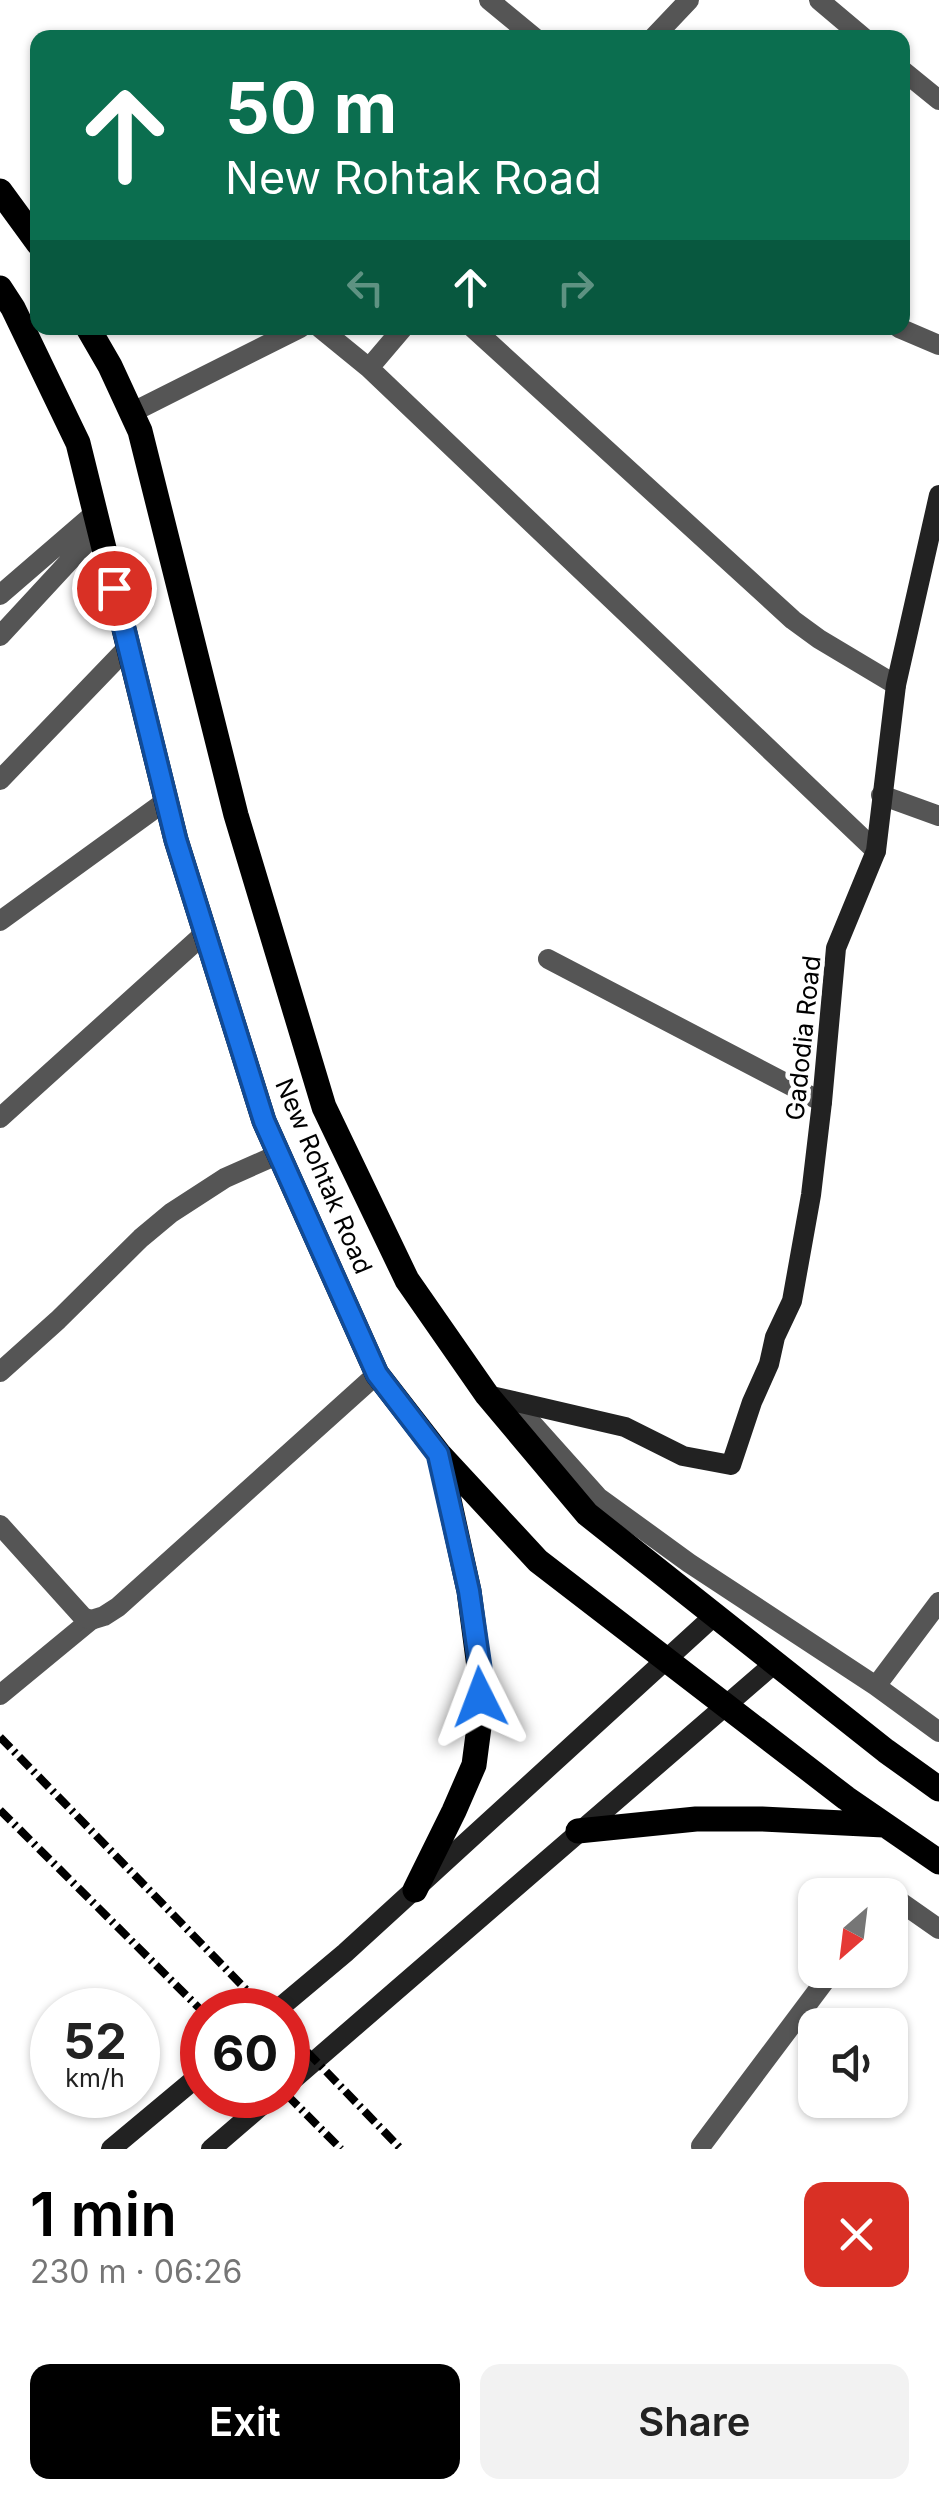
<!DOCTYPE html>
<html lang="en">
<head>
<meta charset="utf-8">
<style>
  :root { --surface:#fff; --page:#f2f2f2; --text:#222; --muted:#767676; --accent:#000 }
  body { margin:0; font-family:Inter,sans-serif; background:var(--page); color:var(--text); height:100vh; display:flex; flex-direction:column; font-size:38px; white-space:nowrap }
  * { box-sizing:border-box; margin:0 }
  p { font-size:32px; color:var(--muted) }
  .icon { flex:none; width:55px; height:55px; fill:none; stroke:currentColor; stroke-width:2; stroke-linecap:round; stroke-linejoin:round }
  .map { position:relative; height:2149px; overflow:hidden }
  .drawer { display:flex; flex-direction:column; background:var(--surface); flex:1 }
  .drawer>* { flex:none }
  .top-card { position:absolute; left:30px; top:30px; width:880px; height:305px; border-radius:20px; box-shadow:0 2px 8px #0004; background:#0b6e4f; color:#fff; overflow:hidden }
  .needle { width:65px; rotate:208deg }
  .buttons { position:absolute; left:798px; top:1878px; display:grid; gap:20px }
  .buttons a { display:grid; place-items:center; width:110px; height:110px; border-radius:20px; background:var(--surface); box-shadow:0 2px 8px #0004; font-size:50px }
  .speed { position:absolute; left:30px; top:1988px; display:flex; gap:20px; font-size:50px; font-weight:700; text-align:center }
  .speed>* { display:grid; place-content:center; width:130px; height:130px; border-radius:50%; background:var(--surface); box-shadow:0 2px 8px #0004; line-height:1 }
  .speed small { font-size:25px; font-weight:400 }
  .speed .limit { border:15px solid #d22; background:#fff; color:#111 }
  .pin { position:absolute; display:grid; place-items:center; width:85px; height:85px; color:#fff; margin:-42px; border:5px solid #fff; border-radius:50%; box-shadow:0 2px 10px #0007 }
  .me { position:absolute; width:110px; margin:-55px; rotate:357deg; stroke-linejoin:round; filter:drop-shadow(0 0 8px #0008) }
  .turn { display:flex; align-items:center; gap:35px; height:210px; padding:0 30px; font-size:45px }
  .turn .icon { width:130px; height:130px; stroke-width:2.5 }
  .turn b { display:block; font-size:70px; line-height:85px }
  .lanes { display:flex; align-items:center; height:95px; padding:0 30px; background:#0003; justify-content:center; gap:50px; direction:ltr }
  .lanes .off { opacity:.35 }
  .round { display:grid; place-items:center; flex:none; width:105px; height:105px; border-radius:20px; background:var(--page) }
  .summary { display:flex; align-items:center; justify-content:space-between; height:170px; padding:0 30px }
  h1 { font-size:60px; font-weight:600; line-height:75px; color:var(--accent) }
  .primary-button { display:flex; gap:20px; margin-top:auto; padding:20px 30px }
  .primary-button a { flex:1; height:115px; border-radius:20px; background:var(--accent); color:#fff; font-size:40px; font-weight:600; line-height:115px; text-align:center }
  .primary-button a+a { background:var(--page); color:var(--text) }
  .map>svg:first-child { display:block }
</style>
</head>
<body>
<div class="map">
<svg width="939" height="2149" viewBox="0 0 939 2149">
  <rect width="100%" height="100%" fill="#fff"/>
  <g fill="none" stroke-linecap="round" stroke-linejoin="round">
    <path stroke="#555" stroke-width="20" d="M0 1695 91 1620"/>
    <path stroke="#555" stroke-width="20" d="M489 0 535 38
      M819 0 864 38
      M653 38 689 0
      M902 70 939 100
      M320 328 369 368 876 851
      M473 328 793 620 819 639 896 685
      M899 328 939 345
      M369 368 403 328
      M131 413 300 328
      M0 595 95 513
      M0 636 99 529
      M0 780 129 646
      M881 795 939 816
      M0 921 167 800
      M548 959 822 1102
      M0 1118 205 933
      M0 1372 58 1320 141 1238 171 1213 225 1178 279 1154
      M512 1401 598 1497 689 1563 876 1686
      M0 1525 83 1617 91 1620 104 1616 118 1607 377 1374
      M939 1602 876 1686 939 1732
      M890 1901H899L939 1929
      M701 2146 833 1970"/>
    <path stroke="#222" stroke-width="20" d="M487 1395 625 1427 683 1456 731 1465 752 1402 769 1364 775 1337 792 1301 811 1195 822 1102 836 948 876 851 896 685 939 495
      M277 2010 345 1953 715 1615
      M288 2084 775 1663
      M111 2149 202 2073
      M211 2149 274 2095"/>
    <path stroke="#000" stroke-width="25" d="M0 191 38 243
      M0 288 13 308 78 443 176 840 264 1121 377 1374 439 1454 538 1561 846 1798 939 1862
      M88 328 110 366 140 431 236 815 324 1107 407 1280 487 1395 587 1514 886 1751 939 1789
      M578 1831 696 1819H762L884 1825
      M415 1890 454 1811 474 1765 479 1727V1667L469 1591 439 1454"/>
    <path stroke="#000" stroke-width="8" stroke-dasharray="15 5 2.5 5" stroke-linecap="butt" d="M0 1737 266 2010
      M0 1810 202 2011
      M288 2032 401 2149
      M287 2095 341 2149"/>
  </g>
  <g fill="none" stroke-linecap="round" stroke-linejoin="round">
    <defs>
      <path id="route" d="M114 588 176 840 264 1121 377 1374 438 1454 469 1591 480 1667V1697"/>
    </defs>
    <use href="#route" stroke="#114b97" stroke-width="25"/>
    <use href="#route" stroke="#1a73e8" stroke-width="18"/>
  </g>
  <g text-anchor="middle" stroke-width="9" stroke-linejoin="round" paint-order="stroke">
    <g font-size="25" fill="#000" stroke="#fff">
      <text transform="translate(803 1038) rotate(-84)" y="9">Gadodia Road</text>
      <text transform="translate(324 1176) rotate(67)" y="9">New Rohtak Road</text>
    </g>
  </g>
</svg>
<div class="buttons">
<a><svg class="needle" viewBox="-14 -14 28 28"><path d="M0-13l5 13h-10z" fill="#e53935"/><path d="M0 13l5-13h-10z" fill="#767676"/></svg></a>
<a><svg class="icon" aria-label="sound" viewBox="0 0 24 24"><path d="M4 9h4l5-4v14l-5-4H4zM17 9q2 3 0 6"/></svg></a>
</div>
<div class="speed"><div>52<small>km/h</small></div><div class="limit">60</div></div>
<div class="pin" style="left:114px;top:588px;background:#d93025"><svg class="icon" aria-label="arrive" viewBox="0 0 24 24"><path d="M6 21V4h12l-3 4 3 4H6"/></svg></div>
<svg class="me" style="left:480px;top:1697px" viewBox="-20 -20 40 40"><path d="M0-17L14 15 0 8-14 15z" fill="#1a73e8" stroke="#fff" stroke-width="4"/></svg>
<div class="top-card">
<div class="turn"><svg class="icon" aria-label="ahead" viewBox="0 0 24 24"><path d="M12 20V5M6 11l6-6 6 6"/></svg><div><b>50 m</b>New Rohtak Road</div></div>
<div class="lanes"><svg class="icon off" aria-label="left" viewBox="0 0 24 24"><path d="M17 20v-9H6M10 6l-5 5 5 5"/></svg><svg class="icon" aria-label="ahead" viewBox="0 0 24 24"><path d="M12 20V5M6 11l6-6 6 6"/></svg><svg class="icon off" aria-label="right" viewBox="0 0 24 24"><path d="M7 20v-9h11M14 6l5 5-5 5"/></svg></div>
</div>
</div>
<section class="drawer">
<div class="summary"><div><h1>1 min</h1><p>230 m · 06:26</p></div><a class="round" style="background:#d93025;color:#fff"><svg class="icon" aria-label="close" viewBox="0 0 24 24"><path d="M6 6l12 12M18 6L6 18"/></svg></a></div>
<div class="primary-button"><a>Exit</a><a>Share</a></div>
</section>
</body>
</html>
